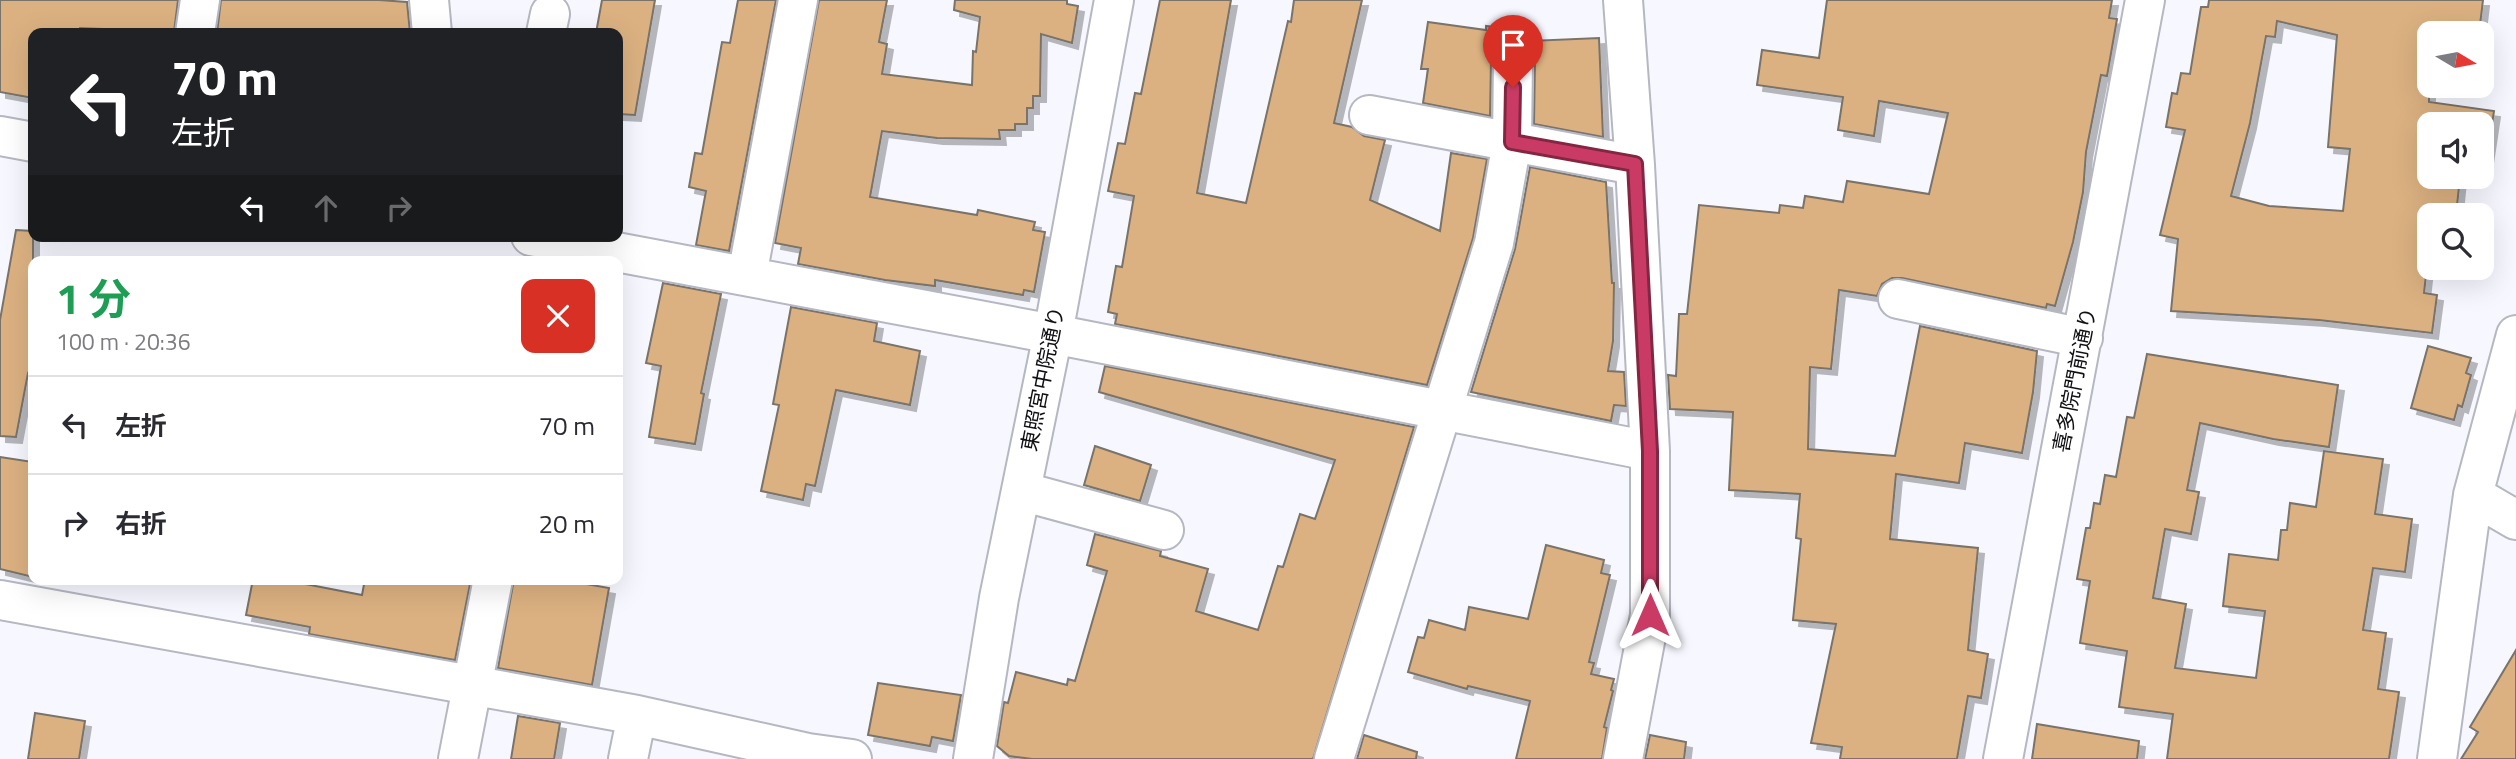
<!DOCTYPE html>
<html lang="ja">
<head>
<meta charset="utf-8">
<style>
  :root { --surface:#fff; --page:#f7f7f7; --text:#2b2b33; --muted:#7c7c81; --line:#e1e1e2 }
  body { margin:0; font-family:"Titillium Web","Noto Sans JP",sans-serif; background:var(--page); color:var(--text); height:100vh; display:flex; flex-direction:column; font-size:26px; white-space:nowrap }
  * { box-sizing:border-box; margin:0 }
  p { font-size:23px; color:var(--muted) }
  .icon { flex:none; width:38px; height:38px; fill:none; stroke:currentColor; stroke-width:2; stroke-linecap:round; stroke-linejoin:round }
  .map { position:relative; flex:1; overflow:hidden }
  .panel { position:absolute; left:28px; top:256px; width:595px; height:329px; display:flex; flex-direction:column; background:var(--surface); border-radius:14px; box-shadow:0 7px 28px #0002 }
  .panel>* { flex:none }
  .top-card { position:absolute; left:28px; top:28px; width:595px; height:214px; border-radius:14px; box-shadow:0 7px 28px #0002; background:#202124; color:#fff; overflow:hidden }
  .needle { width:46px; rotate:100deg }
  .buttons { position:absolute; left:2417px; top:21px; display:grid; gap:14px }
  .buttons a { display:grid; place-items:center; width:77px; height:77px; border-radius:14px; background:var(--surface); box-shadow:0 7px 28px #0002; font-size:35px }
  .pin { position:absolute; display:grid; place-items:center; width:60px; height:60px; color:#fff; margin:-72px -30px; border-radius:50% 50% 50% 0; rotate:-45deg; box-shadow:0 0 7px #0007 }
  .pin .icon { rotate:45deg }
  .me { position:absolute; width:77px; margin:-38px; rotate:0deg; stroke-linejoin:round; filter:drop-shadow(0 0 5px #0008) }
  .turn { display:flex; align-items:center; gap:24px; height:147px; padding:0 28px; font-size:32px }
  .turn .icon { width:91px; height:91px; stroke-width:2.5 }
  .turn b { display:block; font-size:49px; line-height:60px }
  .lanes { display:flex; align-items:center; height:66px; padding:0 28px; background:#0003; justify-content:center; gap:35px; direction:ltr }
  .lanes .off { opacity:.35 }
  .round { display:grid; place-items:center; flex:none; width:74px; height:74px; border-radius:14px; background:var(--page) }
  .overview { display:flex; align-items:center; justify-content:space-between; height:119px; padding:0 28px }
  h1 { font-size:42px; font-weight:700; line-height:52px; color:#1e9e55 }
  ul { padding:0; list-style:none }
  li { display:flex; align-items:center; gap:21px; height:98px; padding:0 28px; border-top:2px solid var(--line) }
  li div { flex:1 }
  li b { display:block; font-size:26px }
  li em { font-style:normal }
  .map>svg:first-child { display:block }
</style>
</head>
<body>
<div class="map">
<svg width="2516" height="759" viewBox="0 0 2516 759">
  <defs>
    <filter id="shadow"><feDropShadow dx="6" dy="6" stdDeviation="0" flood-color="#0004"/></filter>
  </defs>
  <rect width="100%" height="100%" fill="#f7f8ff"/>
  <path fill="#dbb181" stroke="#7a736a" stroke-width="2" fill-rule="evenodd" filter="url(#shadow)" d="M0 0H178L174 32 80 28 79 33H33V98L0 92Z
    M221 0H379L407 2 410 33H217Z
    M602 0H655L635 115 618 114V33H596Z
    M738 0H776L729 251 696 245 706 191 689 187 695 153 702 154 722 42 730 43Z
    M819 0H887L879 42 887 44 882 74 972 85 973 51 976 52 980 17 954 10 955 0H1067V4L1078 6 1072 43 1041 34 1040 96H1033V108H1027V124H1015V130H999L1000 139 937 138 882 131 870 197 977 215 978 210 1035 222 1033 230 1045 232 1034 292 1024 290 1023 295 935 280V286L885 280 798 264 801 248 775 243Z
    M1160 0H1231L1197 193 1246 203 1288 21 1291 22 1294 0H1362L1334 123 1352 127 1364 136 1385 140 1370 200 1440 231 1451 153 1487 159 1473 238 1427 385 1115 324 1117 314 1108 312 1116 266 1122 267 1134 196 1108 191 1118 143 1125 144 1135 93 1141 94Z
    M1827 0H2112L2109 18 2117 19 2107 76 2101 75 2086 152 2083 192 2073 242 2055 306 2047 304 2046 308 1902 278H1892L1882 284 1877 296 1839 290 1831 369 1810 367 1808 449 1895 456 1920 326 2037 351 2033 392 2022 453 1965 443 1959 483 1896 474 1890 539 1978 548 1968 650 1988 654 1981 698 1968 696 1957 759H1840L1842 747 1811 743 1836 624 1793 620 1801 539 1796 538 1800 494 1729 490 1733 412 1670 409 1668 375 1676 376 1679 314H1687L1699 205 1779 213 1780 205 1803 208 1805 196 1843 202 1847 181 1929 194 1948 113 1879 101 1874 136 1838 130 1843 97 1757 85 1762 50 1819 58Z
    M2209 0H2483L2479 33H2429V102L2494 111 2486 164 2482 163V124H2429V177H2460L2456 215H2429V248L2424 293 2437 295 2432 333 2319 320 2171 311 2178 239 2160 235 2185 130 2166 127 2172 93 2177 94 2181 73 2190 74 2201 7H2208ZM2277 21 2337 35 2328 147 2350 149 2343 211 2269 206 2231 196 2250 123 2266 36 2275 37Z
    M1428 22 1486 30V26L1531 32 1530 41 1599 38 1603 137 1534 124 1535 60 1532 49 1524 41 1514 38 1502 41 1494 49 1491 60 1490 116 1423 103 1428 69H1421Z
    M1530 167 1606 182 1612 283H1614L1613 341 1608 371 1624 372 1626 406 1614 405 1611 421 1471 392 1515 249Z
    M16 230 33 231V374L28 373 16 437 0 436V320Z
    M663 283 721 294 701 393 704 394 695 444 649 437 661 366 646 363Z
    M791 307 877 323 874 341 920 351 910 405 836 390 815 486 806 484 803 500 761 491 779 405 773 404Z
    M2428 346 2471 358 2466 373 2471 375 2462 407 2458 405 2454 420 2411 408Z
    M2147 354 2338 385 2329 447 2273 439 2200 423 2187 490 2199 492 2191 534 2165 529 2153 598 2186 604 2175 668 2256 678 2265 611 2223 606 2229 554 2278 560 2281 530H2287L2290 503 2316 507 2324 451 2383 459 2375 514 2412 519 2405 572 2373 568 2363 630 2386 633 2378 689 2399 692 2389 759H2167L2173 714 2119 707 2127 651 2080 643 2090 581 2077 579 2086 528H2090L2094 503 2100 504 2105 475 2116 477 2127 417 2134 418Z
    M1105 366 1414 427 1313 759H1032L1009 756 997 746 1004 702 1008 703 1016 672 1067 685 1068 679 1075 681 1107 571 1087 565 1095 534 1161 551 1160 556 1208 569 1196 611 1258 630 1278 566 1283 567 1300 514 1315 519 1335 460 1099 392Z
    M1095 446 1151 465 1140 501 1084 485Z
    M0 457 33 462V577L0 569Z
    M1546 545 1604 560 1601 573 1610 575 1589 662 1594 663 1591 674 1614 679 1611 690 1613 691 1604 727 1607 728 1602 759H1516L1530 701 1468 686 1467 689 1408 672 1418 637 1424 638 1429 620 1465 630 1469 607 1528 619Z
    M253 579H301L300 583 362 595 365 579H471L455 660 309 634 310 627 246 615Z
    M514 579H558L609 588 592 685 498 668Z
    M2516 650V759H2461L2478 732 2470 727Z
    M878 683 961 695 953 741 932 737 930 746 868 735Z
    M35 713 85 721 79 759H28Z
    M518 716 560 723 554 759H511Z
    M2037 724 2139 741 2137 759H2032Z
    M1364 735 1417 752 1416 759H1357Z
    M1650 735 1686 742 1684 759H1645Z"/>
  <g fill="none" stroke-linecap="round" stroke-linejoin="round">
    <defs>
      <path id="minor" d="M429 0 432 33
        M1623 0 1635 165 1650 451V615L1623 759
        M195 33 200 0
        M546 33 550 14
        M1369 115 1635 165
        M0 136 33 142
        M531 236 1053 334 1650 451
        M747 276 798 0
        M1898 299 2083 338
        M1021 491 1164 530
        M2473 495 2516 520
        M0 600 637 715 808 753 852 759
        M458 759 493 579
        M628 759 637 715
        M973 759 999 598 1053 334 1114 0
        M1334 759 1494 243 1512 142 1513 60
        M2003 759 2145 0
        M2437 759 2473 495 2516 335"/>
    </defs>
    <use href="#minor" stroke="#b5b7c2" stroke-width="42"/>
    <use href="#minor" stroke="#fff" stroke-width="38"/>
  </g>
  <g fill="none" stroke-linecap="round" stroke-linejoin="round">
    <defs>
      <path id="route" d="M1513 87 1512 142 1635 164 1650 451V615"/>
    </defs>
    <use href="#route" stroke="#832642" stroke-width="18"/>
    <use href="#route" stroke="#c93b65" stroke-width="12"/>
  </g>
  <g text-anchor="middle" stroke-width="7" stroke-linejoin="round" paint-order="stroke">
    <g font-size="21" fill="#101014" stroke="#fff">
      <text transform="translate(1043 379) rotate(-79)" y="7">東照宮中院通り</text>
      <text transform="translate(2075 380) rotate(-79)" y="7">喜多院門前通り</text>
    </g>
  </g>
</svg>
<div class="buttons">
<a><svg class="needle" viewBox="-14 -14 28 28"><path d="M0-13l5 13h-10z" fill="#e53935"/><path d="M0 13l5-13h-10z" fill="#7c7c81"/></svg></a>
<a><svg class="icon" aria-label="sound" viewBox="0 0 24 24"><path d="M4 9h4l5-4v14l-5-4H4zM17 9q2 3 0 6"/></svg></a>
<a><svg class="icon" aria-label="search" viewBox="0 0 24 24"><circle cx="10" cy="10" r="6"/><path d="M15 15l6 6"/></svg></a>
</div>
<div class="pin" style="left:1513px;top:87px;background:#d93025"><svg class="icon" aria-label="arrive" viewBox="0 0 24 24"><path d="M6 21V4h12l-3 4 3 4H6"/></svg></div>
<svg class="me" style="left:1650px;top:615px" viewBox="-20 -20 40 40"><path d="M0-17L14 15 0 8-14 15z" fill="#c93b65" stroke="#fff" stroke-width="4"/></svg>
<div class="top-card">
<div class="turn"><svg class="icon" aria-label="left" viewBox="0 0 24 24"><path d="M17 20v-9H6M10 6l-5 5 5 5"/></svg><div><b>70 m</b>左折</div></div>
<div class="lanes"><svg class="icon" aria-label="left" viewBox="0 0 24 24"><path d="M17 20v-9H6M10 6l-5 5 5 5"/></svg><svg class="icon off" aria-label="ahead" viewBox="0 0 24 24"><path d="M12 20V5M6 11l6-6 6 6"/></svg><svg class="icon off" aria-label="right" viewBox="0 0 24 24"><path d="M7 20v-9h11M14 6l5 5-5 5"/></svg></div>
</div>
<section class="panel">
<div class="overview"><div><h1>1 分</h1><p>100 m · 20:36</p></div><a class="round" style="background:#d93025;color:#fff"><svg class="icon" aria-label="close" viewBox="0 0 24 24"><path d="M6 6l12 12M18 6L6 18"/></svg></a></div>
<ul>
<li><svg class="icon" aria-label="left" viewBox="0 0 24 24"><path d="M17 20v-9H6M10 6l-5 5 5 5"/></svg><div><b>左折</b></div><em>70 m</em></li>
<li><svg class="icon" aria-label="right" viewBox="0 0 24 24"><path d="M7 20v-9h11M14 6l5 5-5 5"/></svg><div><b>右折</b></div><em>20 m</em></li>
</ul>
</section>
</div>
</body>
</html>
